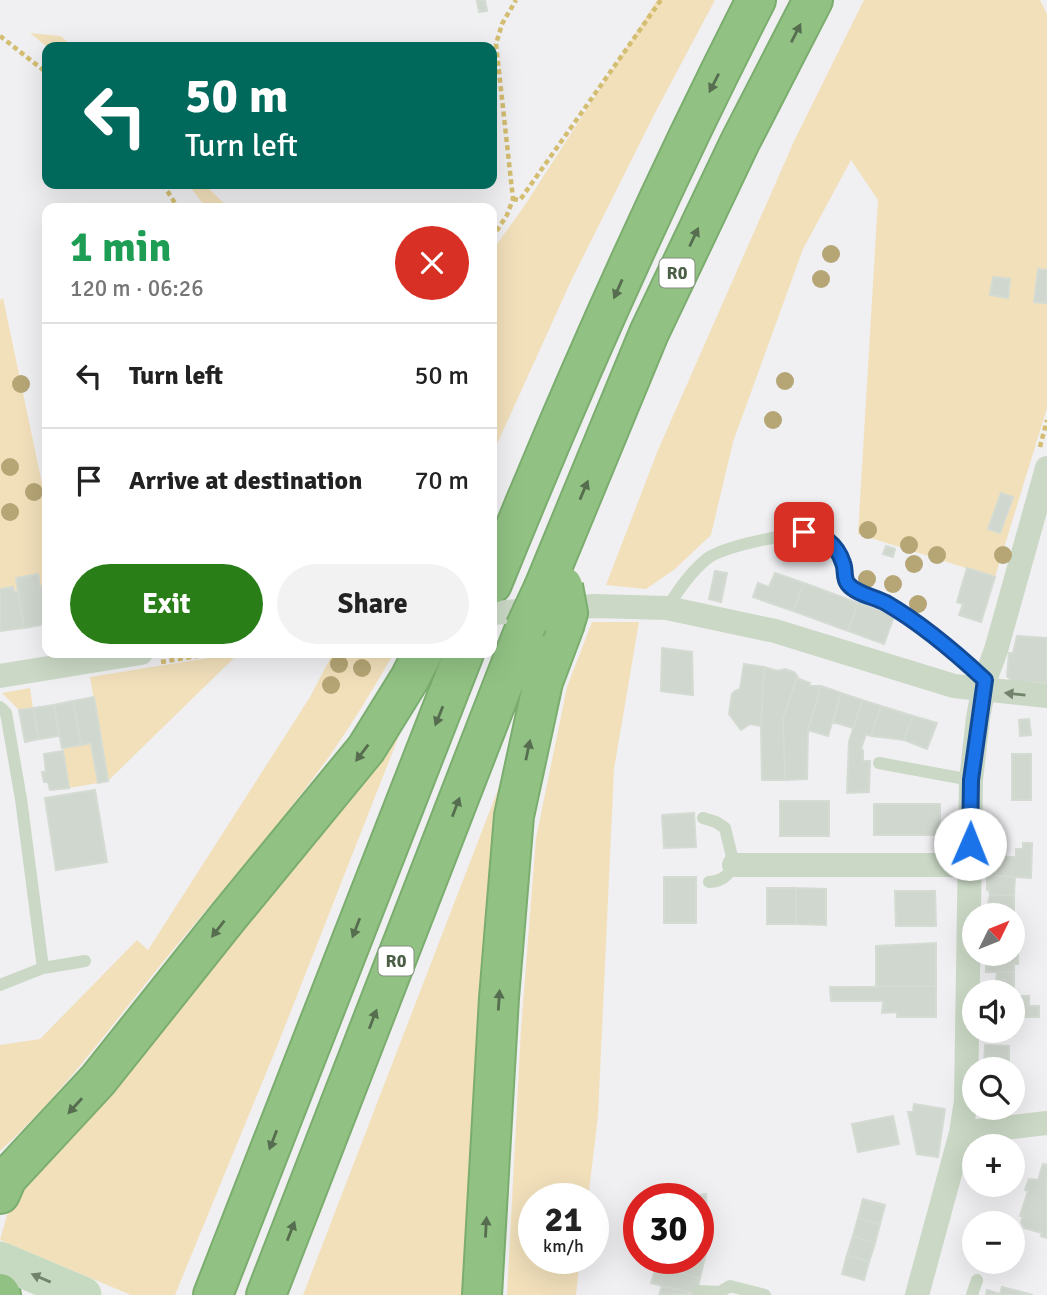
<!DOCTYPE html>
<html lang="en">
<head>
<meta charset="utf-8">
<style>
  :root { --surface:#fff; --page:#f2f2f2; --text:#222; --muted:#767676; --line:#e0e0e0; --accent:#297e18 }
  body { margin:0; font-family:Signika,sans-serif; background:var(--page); color:var(--text); height:100vh; display:flex; flex-direction:column; font-size:26px; white-space:nowrap }
  * { box-sizing:border-box; margin:0 }
  p { font-size:23px; color:var(--muted) }
  .icon { flex:none; width:38px; height:38px; fill:none; stroke:currentColor; stroke-width:2; stroke-linecap:round; stroke-linejoin:round }
  .map { position:relative; flex:1; overflow:hidden }
  .panel { position:absolute; left:42px; top:203px; width:455px; height:455px; display:flex; flex-direction:column; background:var(--surface); border-radius:14px; box-shadow:0 7px 28px #0002 }
  .panel>* { flex:none }
  .guide { position:absolute; left:42px; top:42px; width:455px; height:147px; border-radius:14px; box-shadow:0 7px 28px #0002; background:#00695c; color:#fff; overflow:hidden }
  .needle { width:46px; rotate:47deg }
  .controls { position:absolute; left:962px; top:903px; display:grid; gap:14px }
  .controls a { display:grid; place-items:center; width:63px; height:63px; border-radius:50%; background:var(--surface); box-shadow:0 7px 28px #0002; font-size:35px }
  .speed { position:absolute; left:518px; top:1183px; display:flex; gap:14px; font-size:35px; font-weight:700; text-align:center }
  .speed>* { display:grid; place-content:center; width:91px; height:91px; border-radius:50%; background:var(--surface); box-shadow:0 7px 28px #0002; line-height:1 }
  .speed small { font-size:18px; font-weight:400 }
  .speed .limit { border:10px solid #d22; background:#fff; color:#111 }
  .pin { position:absolute; display:grid; place-items:center; width:60px; height:60px; color:#fff; margin:-30px; border-radius:14px; box-shadow:0 4px 10px #0006 }
  .me { position:absolute; width:77px; margin:-38px; rotate:1deg; stroke-linejoin:round; filter:drop-shadow(0 0 5px #0008) }
  .turn { display:flex; align-items:center; gap:24px; height:147px; padding:0 28px; font-size:32px }
  .turn .icon { width:91px; height:91px; stroke-width:2.5 }
  .turn b { display:block; font-size:49px; line-height:60px }
  .round { display:grid; place-items:center; flex:none; width:74px; height:74px; border-radius:37px; background:var(--page) }
  .summary { display:flex; align-items:center; justify-content:space-between; height:119px; padding:0 28px }
  h1 { font-size:42px; font-weight:700; line-height:52px; color:#1e9e55 }
  .button { display:flex; gap:14px; margin-top:auto; padding:14px 28px }
  .button a { flex:1; height:80px; border-radius:42px; background:var(--accent); color:#fff; font-size:28px; font-weight:700; line-height:80px; text-align:center }
  .button a+a { background:var(--page); color:var(--text) }
  ul { padding:0; list-style:none }
  li { display:flex; align-items:center; gap:21px; height:105px; padding:0 28px; border-top:2px solid var(--line) }
  li div { flex:1 }
  li b { display:block; font-size:26px }
  li em { font-style:normal }
  .map>svg:first-child { display:block }
</style>
</head>
<body>
<div class="map">
<svg width="1047" height="1295" viewBox="0 0 1047 1295">
  <rect width="100%" height="100%" fill="#f0eff2"/>
  <path fill="#f2e0bb" d="M657 0H715L655 113 571 281 492 455V251L525 205Z
    M864 0H1040L1047 14V270L1035 302 1047 303V408L995 577 858 534 878 200 851 160 803 249 733 442 711 535 675 569 646 589 606 585 658 450 795 139Z
    M30 33 61 36 73 47H47Z
    M188 184H204L229 208H206Z
    M3 298 47 507V587H40L37 574 16 578 18 591 0 589V300Z
    M592 622H639L614 769 598 1116 588 1199H534V1258H580L576 1295H507L521 1029 536 838 567 687Z
    M239 653 108 781 90 677Z
    M333 653H394C373 689 351 726 326 761 275 831 218 895 163 962 110 1027 62 1095 0 1151V1045L40 1039 137 940 148 950 310 697Z
    M422 677 278 1044 175 1295H131L0 1240 7 1215 16 1195Z
    M30 688 33 708 19 710 2 693Z
    M91 743 98 783 69 788 63 748Z
    M514 748 467 1295H303Z"/>
  <path fill="#d0d7ce" stroke="#d3dbd3" stroke-width="2" d="M485 0 487 11 479 12 477 1Z
    M1038 269 1047 270V303L1034 302Z
    M993 277 1010 279 1008 298 990 295Z
    M1001 493 1013 497 1000 533 988 529Z
    M886 546 895 549 893 557 883 554Z
    M967 568 995 577 981 622 959 615 963 604 957 602Z
    M715 571 727 573 721 602 709 599Z
    M775 573 804 583 793 611 753 597 758 583 769 587Z
    M38 574 40 587 47 585V624L24 628 16 578Z
    M804 583 858 603 848 631 793 611Z
    M13 587 14 592 18 591 24 628 0 631V589Z
    M858 603 894 616 884 644 848 631Z
    M1017 636 1047 638V683L1013 682 1007 676 1009 653H1013Z
    M662 648 692 652 693 695 661 691Z
    M744 664 764 667 761 726 750 724 741 730 729 714 732 694 735 691 740 689Z
    M764 667 778 671 785 669 794 672 798 677 783 718 785 780H762L761 726Z
    M797 678 810 683 809 686H821L808 730 807 779 785 780 783 718Z
    M821 686 841 693 828 736 808 730Z
    M841 693 862 700 853 728 833 722Z
    M94 697 108 781 98 783 91 743 81 745 73 701Z
    M862 700 881 706 871 736 866 734 861 749 863 750V761H870L869 792 847 793 849 742Z
    M73 701 81 745 62 748 54 705Z
    M54 705 59 736 39 739 33 708Z
    M881 706 913 716 904 740 871 736Z
    M33 708 39 739 25 742 19 710Z
    M913 716 937 723 927 749 904 740Z
    M1029 719 1031 735 1020 736 1019 720Z
    M63 751 69 788 50 790 48 782H44L42 772H46L44 754Z
    M1012 754H1031V800H1012Z
    M95 790 107 862 56 870 45 798Z
    M780 801H829V836H780Z
    M874 804H940V835H874Z
    M694 813 696 847 664 848 662 815Z
    M1023 843H1032L1031 878 987 875 988 857H1016V849H1023Z
    M987 875 1015 877 1014 895H990L989 890H987Z
    M664 877H696V923H664Z
    M767 888H796V924H767Z
    M796 888 826 889V925L796 924Z
    M895 891H935L936 926H896Z
    M990 895H1014V912L986 911Z
    M986 911 1014 912V924H1021V936H1013V915H986Z
    M1013 936 1014 949 1018 950V964H1014V972H986V954H1013Z
    M936 943V986H876V946Z
    M997 972H1014V996L1013 992H985V983H996Z
    M936 986V1017H897V1012L882 1013 883 1001H831L830 987Z
    M1013 996H1029V1006H1039V1017H1013Z
    M985 1045 1009 1046V1069H984Z
    M914 1104 945 1109 938 1157 917 1154 908 1112H913Z
    M893 1116 899 1144 858 1152 852 1124Z
    M1043 1164 1047 1165V1238L1041 1236 1042 1233 1024 1228 1021 1222 1023 1216H1020L1028 1191 1025 1190 1029 1179 1038 1180Z
    M706 1194 707 1214H698V1199H670Z
    M863 1199 885 1205 880 1224 858 1218Z
    M858 1218 880 1224 875 1243 853 1236Z
    M698 1230 711 1233 704 1261 694 1258H698Z
    M853 1236 875 1243 869 1262 847 1255Z
    M847 1255 869 1262 864 1280 842 1274Z
    M658 1258H694L704 1261 700 1278 656 1267Z
    M656 1267 700 1278 696 1294 651 1283Z
    M662 1286 696 1294 659 1295Z
    M1002 1287 1033 1295H986L987 1290 1000 1294Z"/>
  <g fill="none" stroke-linecap="round" stroke-linejoin="round">
    <defs>
      <path id="motorway" d="M492 584C572 386 659 190 756 0
        M544 587 649 333 740 142 813 0
        M0 1194 7 1178 98 1080 228 917 366 749 410 678 423 653
        M0 1293 1 1295
        M213 1295 464 653
        M266 1295 525 628
        M482 1295 499 998 514 816 543 682 564 626"/>
    </defs>
    <use href="#motorway" stroke="#7bad6f" stroke-width="42"/>
    <path stroke="#d3bd70" stroke-width="4.5" stroke-dasharray="5 3.5" stroke-linecap="butt" d="M0 36 47 73
      M163 184 178 208
      M513 199 520 200 661 0
      M492 238 507 215 513 199 496 44 502 24 516 0
      M1040 447 1047 420
      M161 662 215 653"/>
    <path stroke="#cad8c5" stroke-width="12" d="M667 608C678 591 691 571 708 558 727 545 794 532 818 533L837 551 843 563 846 580 850 586 885 603 911 620 985 680
      M0 707 6 713 21 799 43 968 0 985
      M879 763 971 780
      M703 818 716 822 725 828 734 865C728 876 722 881 709 882
      M43 968 85 961
      M698 1291 720 1292 730 1286 765 1295
      M972 1295 977 1280"/>
    <path stroke="#cad8c5" stroke-width="24" d="M492 613 594 606 667 608 775 631 954 686 1047 696
      M0 676 141 653
      M734 865H969
      M961 1133 1047 1123
      M917 1295 961 1133 966 1101 971 780 978 718 985 680 996 650 1047 468"/>
    <path stroke="#c6dac1" stroke-width="37" d="M0 1260 83 1295"/>
    <use href="#motorway" stroke="#91c283" stroke-width="38"/>
    <defs>
      <path id="motorway-bridge" d="M563 586 568 613 564 626
        M525 628 544 587"/>
    </defs>
    <use href="#motorway-bridge" stroke="#7bad6f" stroke-width="42" stroke-linecap="butt"/>
    <use href="#motorway-bridge" stroke="#91c283" stroke-width="38"/>
  </g>
  <g fill="#b6a676">
    <circle cx="831" cy="254" r="9"/>
    <circle cx="821" cy="279" r="9"/>
    <circle cx="785" cy="381" r="9"/>
    <circle cx="21" cy="384" r="9"/>
    <circle cx="773" cy="420" r="9"/>
    <circle cx="10" cy="467" r="9"/>
    <circle cx="34" cy="492" r="9"/>
    <circle cx="10" cy="512" r="9"/>
    <circle cx="868" cy="530" r="9"/>
    <circle cx="909" cy="545" r="9"/>
    <circle cx="937" cy="555" r="9"/>
    <circle cx="1003" cy="555" r="9"/>
    <circle cx="914" cy="564" r="9"/>
    <circle cx="867" cy="579" r="9"/>
    <circle cx="893" cy="584" r="9"/>
    <circle cx="918" cy="604" r="9"/>
    <circle cx="339" cy="664" r="9"/>
    <circle cx="362" cy="668" r="9"/>
    <circle cx="331" cy="685" r="9"/>
  </g>
  <defs><path id="oneway-solid" d="M-6-.8H1V-3.2L6.5 0L1 3.2V.8H-6Z" transform="scale(1.75)"/></defs>
  <g fill="#566d4f">
    <use href="#oneway-solid" transform="translate(796 33) rotate(-63)"/>
    <use href="#oneway-solid" transform="translate(714 83) rotate(117)"/>
    <use href="#oneway-solid" transform="translate(694 237) rotate(-65)"/>
    <use href="#oneway-solid" transform="translate(618 289) rotate(114)"/>
    <use href="#oneway-solid" transform="translate(584 490) rotate(-67)"/>
    <use href="#oneway-solid" transform="translate(439 716) rotate(112)"/>
    <use href="#oneway-solid" transform="translate(528 750) rotate(-78)"/>
    <use href="#oneway-solid" transform="translate(362 753) rotate(127)"/>
    <use href="#oneway-solid" transform="translate(456 807) rotate(-69)"/>
    <use href="#oneway-solid" transform="translate(356 928) rotate(111)"/>
    <use href="#oneway-solid" transform="translate(218 929) rotate(128)"/>
    <use href="#oneway-solid" transform="translate(499 1000) rotate(-86)"/>
    <use href="#oneway-solid" transform="translate(373 1019) rotate(-69)"/>
    <use href="#oneway-solid" transform="translate(75 1106) rotate(132)"/>
    <use href="#oneway-solid" transform="translate(273 1140) rotate(111)"/>
    <use href="#oneway-solid" transform="translate(486 1227) rotate(-87)"/>
    <use href="#oneway-solid" transform="translate(291 1231) rotate(-69)"/>
  </g>
  <use fill="#72836c" href="#oneway-solid" transform="translate(1015 694) rotate(-174)"/>
  <use fill="#71836b" href="#oneway-solid" transform="translate(41 1278) rotate(-157)"/>
  <g fill="none" stroke-linecap="round" stroke-linejoin="round">
    <defs>
      <path id="route" d="M804 532C822 533 837 544 843 563 846 570 843 578 848 584 856 594 875 597 886 603 922 624 955 652 985 680L971 780 970 844"/>
    </defs>
    <use href="#route" stroke="#114b97" stroke-width="18"/>
    <use href="#route" stroke="#1a73e8" stroke-width="12"/>
  </g>
  <g text-anchor="middle" stroke-width="5" stroke-linejoin="round" paint-order="stroke">
    <g fill="#fff" stroke="#828e7e" stroke-width="2">
      <rect x="659.5" y="258.5" width="35" height="29" rx="5"/>
      <rect x="378.5" y="946.5" width="35" height="29" rx="5"/>
    </g>
    <g font-size="18" font-weight="bold" fill="#4c5e46">
      <text x="677" y="279">R0</text>
      <text x="396" y="967">R0</text>
    </g>
  </g>
</svg>
<div class="controls">
<a><svg class="needle" viewBox="-14 -14 28 28"><path d="M0-13l5 13h-10z" fill="#e53935"/><path d="M0 13l5-13h-10z" fill="#767676"/></svg></a>
<a><svg class="icon" aria-label="sound" viewBox="0 0 24 24"><path d="M4 9h4l5-4v14l-5-4H4zM17 9q2 3 0 6"/></svg></a>
<a><svg class="icon" aria-label="search" viewBox="0 0 24 24"><circle cx="10" cy="10" r="6"/><path d="M15 15l6 6"/></svg></a>
<a>+</a>
<a>−</a>
</div>
<div class="speed"><div>21<small>km/h</small></div><div class="limit">30</div></div>
<div class="pin" style="left:804px;top:532px;background:#d93025"><svg class="icon" aria-label="arrive" viewBox="0 0 24 24"><path d="M6 21V4h12l-3 4 3 4H6"/></svg></div>
<svg class="me" style="left:970px;top:844px" viewBox="-20 -20 40 40"><circle r="19" fill="#fff"/><path d="M0-13L10 11 0 6-10 11z" fill="#1a73e8"/></svg>
<div class="guide">
<div class="turn"><svg class="icon" aria-label="left" viewBox="0 0 24 24"><path d="M17 20v-9H6M10 6l-5 5 5 5"/></svg><div><b>50 m</b>Turn left</div></div>
</div>
<section class="panel">
<div class="summary"><div><h1>1 min</h1><p>120 m · 06:26</p></div><a class="round" style="background:#d93025;color:#fff"><svg class="icon" aria-label="close" viewBox="0 0 24 24"><path d="M6 6l12 12M18 6L6 18"/></svg></a></div>
<ul>
<li><svg class="icon" aria-label="left" viewBox="0 0 24 24"><path d="M17 20v-9H6M10 6l-5 5 5 5"/></svg><div><b>Turn left</b></div><em>50 m</em></li>
<li><svg class="icon" aria-label="arrive" viewBox="0 0 24 24"><path d="M6 21V4h12l-3 4 3 4H6"/></svg><div><b>Arrive at destination</b></div><em>70 m</em></li>
</ul>
<div class="button"><a>Exit</a><a>Share</a></div>
</section>
</div>
</body>
</html>
